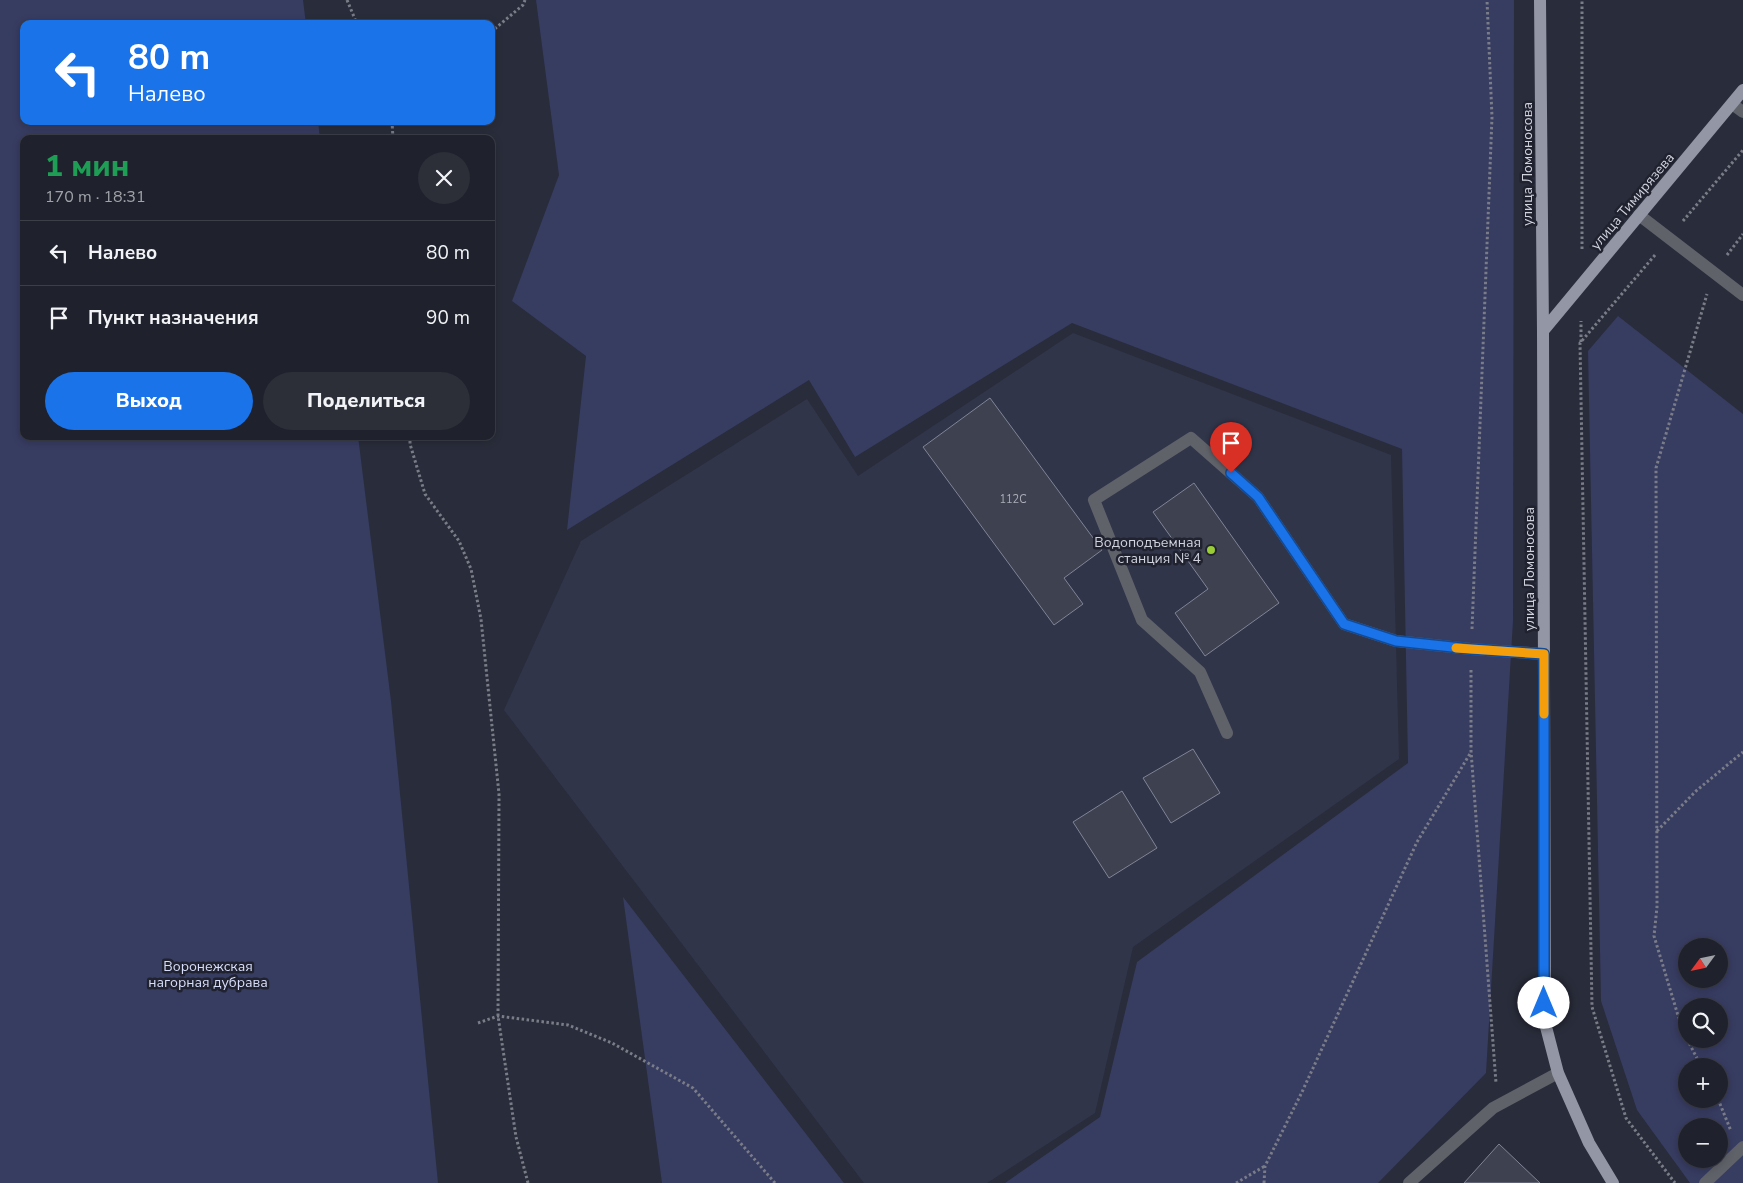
<!DOCTYPE html>
<html lang="ru">
<head>
<meta charset="utf-8">
<style>
  :root { --surface:#1f212c; --page:#2c2e38; --text:#f1f3f6; --muted:#a1a3a9; --line:#3c3e48; --accent:#1a73e8 }
  body { margin:0; font-family:"Nunito Sans",sans-serif; background:var(--page); color:var(--text); height:100vh; display:flex; flex-direction:column; font-size:19px; white-space:nowrap }
  * { box-sizing:border-box; margin:0 }
  p { font-size:16px; color:var(--muted) }
  .icon { flex:none; width:28px; height:28px; fill:none; stroke:currentColor; stroke-width:2; stroke-linecap:round; stroke-linejoin:round }
  .map { position:relative; flex:1; overflow:hidden }
  .sheet { position:absolute; left:20px; top:135px; width:475px; height:305px; display:flex; flex-direction:column; background:var(--surface); border-radius:10px; box-shadow:0 2px 8px #0003,0 0 0 1px var(--line) }
  .sheet>* { flex:none }
  .guide { position:absolute; left:20px; top:20px; width:475px; height:105px; border-radius:10px; box-shadow:0 2px 8px #0003,0 0 0 1px var(--line); background:#1a73e8; color:#fff; overflow:hidden }
  .needle { width:32px; rotate:237deg }
  .buttons { position:absolute; left:1678px; top:938px; display:grid; gap:10px }
  .buttons a { display:grid; place-items:center; width:50px; height:50px; border-radius:50%; background:var(--surface); box-shadow:0 2px 8px #0003,0 0 0 1px var(--line); font-size:25px }
  .pin { position:absolute; display:grid; place-items:center; width:42px; height:42px; color:#fff; margin:-51px -21px; border-radius:50% 50% 50% 0; rotate:-45deg; box-shadow:0 0 5px #0007 }
  .pin .icon { rotate:45deg }
  .me { position:absolute; width:55px; margin:-28px; rotate:0deg; stroke-linejoin:round; filter:drop-shadow(0 0 4px #0008) }
  .turn { display:flex; align-items:center; gap:18px; height:105px; padding:0 25px; font-size:22px }
  .turn .icon { width:65px; height:65px; stroke-width:2.5 }
  .turn b { display:block; font-size:35px; line-height:42px }
  .round { display:grid; place-items:center; flex:none; width:52px; height:52px; border-radius:26px; background:var(--page) }
  .overview { display:flex; align-items:center; justify-content:space-between; height:85px; padding:0 25px }
  h1 { font-size:30px; font-weight:800; line-height:38px; color:#1e9e55 }
  .primary-button { display:flex; gap:10px; margin-top:auto; padding:10px 25px }
  .primary-button a { flex:1; height:58px; border-radius:30px; background:var(--accent); color:#fff; font-size:20px; font-weight:800; line-height:58px; text-align:center }
  .primary-button a+a { background:var(--page); color:var(--text) }
  ul { padding:0; list-style:none }
  li { display:flex; align-items:center; gap:15px; height:65px; padding:0 25px; border-top:1px solid var(--line) }
  li div { flex:1 }
  li b { display:block; font-size:19px }
  li em { font-style:normal }
  .map>svg:first-child { display:block }
</style>
</head>
<body>
<div class="map">
<svg width="1743" height="1183" viewBox="0 0 1743 1183">
  <rect width="100%" height="100%" fill="#292c3a"/>
  <path fill="#31354a" d="M1073 333 1391 455 1399 759 1133 947 1095 1113 987 1183H864L504 710 581 541 807 399 858 476Z"/>
  <path fill="#373c61" fill-rule="evenodd" d="M0 0H303L306 24H24V121H318L320 139H24V436H358L391 701 438 1183H0Z
    M536 0H1514L1513 621 1486 1073 1378 1183H1005L1100 1117 1137 962 1408 763 1402 449 1072 323 855 457 809 380 567 530 586 356 512 301 559 175Z
    M1618 316 1743 414V1183H1690L1637 1110 1601 1001 1588 351ZM1686 946H1719V979H1686ZM1686 1006H1719V1039H1686ZM1686 1066H1719V1099H1686ZM1686 1126H1719V1159H1686Z
    M623 897 844 1183H662Z"/>
  <path fill="#3e4150" stroke="#808495" d="M990 398 1102 550 1064 578 1083 604 1054 625 923 447Z
    M1194 483 1279 603 1205 656 1175 613 1208 589 1153 512Z
    M1193 749 1220 793 1171 823 1143 778Z
    M1122 791 1157 848 1109 878 1073 822Z
    M1499 1144 1540 1183H1464Z"/>
  <g fill="none" stroke-linecap="round" stroke-linejoin="round">
    <path stroke="#7a7c88" stroke-width="3" stroke-dasharray="2.5 2.5" stroke-linecap="butt" d="M347 0 357 24
      M491 32 523 5 525 0
      M392 121 393 139
      M1683 221 1743 150
      M1582 249V0
      M1655 255 1580 343 1592 1007 1626 1118 1675 1183
      M1727 255 1743 234
      M1581 342V321
      M410 436V444L425 494 459 541 471 569 481 619 499 794 498 1016 516 1137 528 1183
      M1472 629 1492 117 1487 0
      M1471 670V751L1496 1083
      M1657 831 1696 791 1743 752
      M478 1023 498 1016 568 1025 612 1043 693 1088 775 1183
      M1686 1038 1683 1032 1654 936 1657 907 1656 468 1707 294
      M1687 1039 1701 1066
      M1718 1099 1731 1131
      M1236 1183 1265 1166
      M1264 1183 1265 1166 1302 1092 1417 842 1471 752"/>
    <path stroke="#60626a" stroke-width="12" d="M1732 104 1743 112
      M1639 215 1743 295
      M1227 733 1200 672 1142 620 1094 500 1191 438 1258 497 1344 624 1396 641 1471 649 1544 654
      M1409 1183 1493 1108 1558 1073
      M1705 1183 1743 1147"/>
    <path stroke="#9396a5" stroke-width="12" d="M1540 0 1543 331 1545 1023 1558 1073 1589 1143 1613 1183
      M1543 331 1743 90"/>
  </g>
  <g fill="none" stroke-linecap="round" stroke-linejoin="round">
    <defs>
      <path id="route" d="M1231 473 1258 497 1344 624 1396 641 1471 649 1544 654V1003"/>
    </defs>
    <use href="#route" stroke="#114b97" stroke-width="12"/>
    <use href="#route" stroke="#1a73e8" stroke-width="9"/>
    <path stroke="#f59e0b" stroke-width="9" d="M1456 648 1544 654V714"/>
  </g>
  <circle fill="#98cb36" stroke="#202230" stroke-width="2" cx="1211" cy="550" r="5"/>
  <g text-anchor="middle" stroke-width="5" stroke-linejoin="round" paint-order="stroke">
    <g font-size="11" fill="#acaeb9">
      <text x="1013" y="503">112С</text>
    </g>
    <g font-size="14" fill="#d0d2dc" stroke="#202230">
      <text transform="translate(1527 164) rotate(-90)" y="5">улица Ломоносова</text>
      <text transform="translate(1632 201) rotate(-50)" y="5">улица Тимирязева</text>
      <text transform="translate(1529 569) rotate(-90)" y="5">улица Ломоносова</text>
    </g>
    <g font-size="14" fill="#d0d2dc" stroke="#202230" text-anchor="end">
      <text x="1201" y="547">Водоподъемная<tspan x="1201" dy="16">станция № 4</tspan></text>
    </g>
    <g font-size="14" fill="#d7ddfa" stroke="#202230">
      <text x="208" y="971">Воронежская<tspan x="208" dy="16">нагорная дубрава</tspan></text>
    </g>
  </g>
</svg>
<div class="buttons">
<a><svg class="needle" viewBox="-14 -14 28 28"><path d="M0-13l5 13h-10z" fill="#e53935"/><path d="M0 13l5-13h-10z" fill="#a1a3a9"/></svg></a>
<a><svg class="icon" aria-label="search" viewBox="0 0 24 24"><circle cx="10" cy="10" r="6"/><path d="M15 15l6 6"/></svg></a>
<a>+</a>
<a>−</a>
</div>
<div class="pin" style="left:1231px;top:473px;background:#d93025"><svg class="icon" aria-label="arrive" viewBox="0 0 24 24"><path d="M6 21V4h12l-3 4 3 4H6"/></svg></div>
<svg class="me" style="left:1544px;top:1003px" viewBox="-20 -20 40 40"><circle r="19" fill="#fff"/><path d="M0-13L10 11 0 6-10 11z" fill="#1a73e8"/></svg>
<div class="guide">
<div class="turn"><svg class="icon" aria-label="left" viewBox="0 0 24 24"><path d="M17 20v-9H6M10 6l-5 5 5 5"/></svg><div><b>80 m</b>Налево</div></div>
</div>
<section class="sheet">
<div class="overview"><div><h1>1 мин</h1><p>170 m · 18:31</p></div><a class="round"><svg class="icon" aria-label="close" viewBox="0 0 24 24"><path d="M6 6l12 12M18 6L6 18"/></svg></a></div>
<ul>
<li><svg class="icon" aria-label="left" viewBox="0 0 24 24"><path d="M17 20v-9H6M10 6l-5 5 5 5"/></svg><div><b>Налево</b></div><em>80 m</em></li>
<li><svg class="icon" aria-label="arrive" viewBox="0 0 24 24"><path d="M6 21V4h12l-3 4 3 4H6"/></svg><div><b>Пункт назначения</b></div><em>90 m</em></li>
</ul>
<div class="primary-button"><a>Выход</a><a>Поделиться</a></div>
</section>
</div>
</body>
</html>
